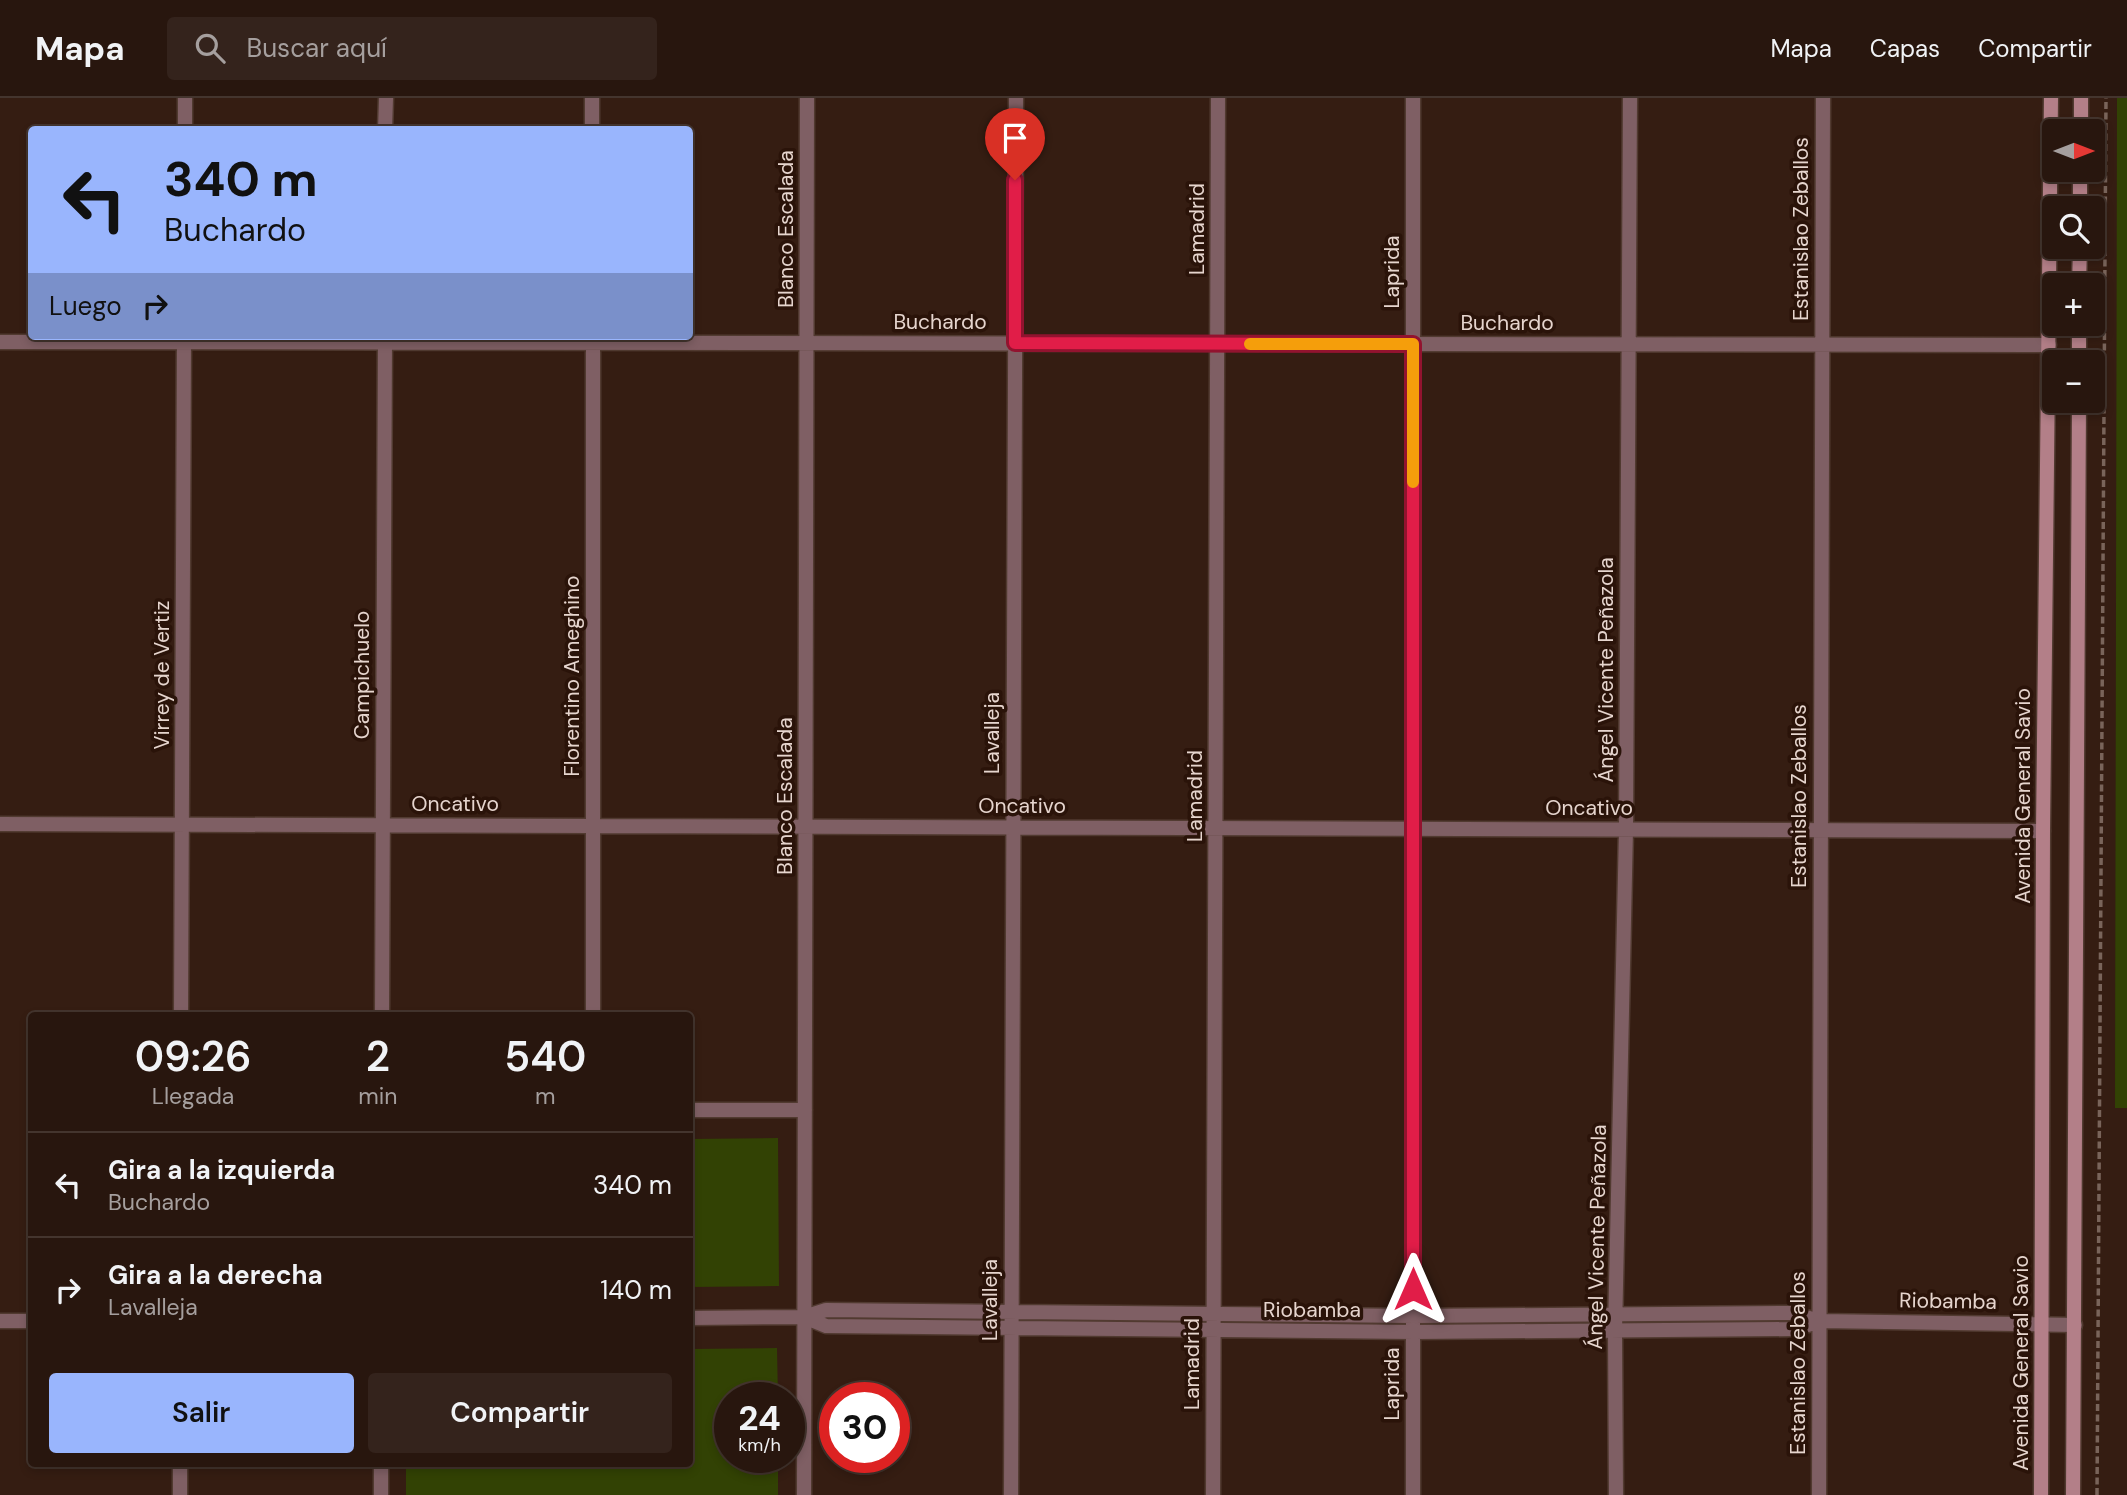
<!DOCTYPE html>
<html lang="es">
<head>
<meta charset="utf-8">
<style>
  :root { --surface:#28160e; --page:#34231c; --text:#f1f3f6; --muted:#a59f9e; --line:#44352e; --accent:#99b5fd }
  body { margin:0; font-family:"DM Sans",sans-serif; background:var(--page); color:var(--text); height:100vh; display:flex; flex-direction:column; font-size:26px; white-space:nowrap }
  * { box-sizing:border-box; margin:0 }
  p { font-size:23px; color:var(--muted) }
  .icon { flex:none; width:38px; height:38px; fill:none; stroke:currentColor; stroke-width:2; stroke-linecap:round; stroke-linejoin:round }
  .map { position:relative; flex:1; overflow:hidden }
  .drawer { position:absolute; left:28px; top:914px; width:665px; height:455px; display:flex; flex-direction:column; background:var(--surface); border-radius:7px; box-shadow:0 4px 10px #0003,0 0 0 2px var(--line) }
  .drawer>* { flex:none }
  .top-card { position:absolute; left:28px; top:28px; width:665px; height:214px; border-radius:7px; box-shadow:0 4px 10px #0003,0 0 0 2px var(--line); background:#99b5fd; color:#111; overflow:hidden }
  .needle { width:46px; rotate:90deg }
  .tools { position:absolute; left:2042px; top:21px; display:grid; gap:14px }
  .tools a { display:grid; place-items:center; width:63px; height:63px; border-radius:7px; background:var(--surface); box-shadow:0 4px 10px #0003,0 0 0 2px var(--line); font-size:35px }
  .speed { position:absolute; left:714px; top:1284px; display:flex; gap:14px; font-size:35px; font-weight:700; text-align:center }
  .speed>* { display:grid; place-content:center; width:91px; height:91px; border-radius:50%; background:var(--surface); box-shadow:0 4px 10px #0003,0 0 0 2px var(--line); line-height:1 }
  .speed small { font-size:18px; font-weight:400 }
  .speed .limit { border:10px solid #d22; background:#fff; color:#111 }
  .pin { position:absolute; display:grid; place-items:center; width:60px; height:60px; color:#fff; margin:-72px -30px; border-radius:50% 50% 50% 0; rotate:-45deg; box-shadow:0 0 7px #0007 }
  .pin .icon { rotate:45deg }
  .me { position:absolute; width:77px; margin:-38px; rotate:0deg; stroke-linejoin:round; filter:drop-shadow(0 0 5px #0008) }
  .turn { display:flex; align-items:center; gap:24px; height:147px; padding:0 21px; font-size:32px }
  .turn .icon { width:91px; height:91px; stroke-width:2.5 }
  .turn b { display:block; font-size:49px; line-height:60px }
  .then { display:flex; align-items:center; height:66px; padding:0 21px; background:#0003; gap:14px; font-size:26px }
  .eta { display:flex; justify-content:space-evenly; align-items:center; height:119px; text-align:center }
  .eta b { font-size:42px; font-weight:600; line-height:49px }
  .primary-button { display:flex; gap:14px; margin-top:auto; padding:14px 21px }
  .primary-button a { flex:1; height:80px; border-radius:7px; background:var(--accent); color:#111; font-size:28px; font-weight:600; line-height:80px; text-align:center }
  .primary-button a+a { background:var(--page); color:var(--text) }
  ul { padding:0; list-style:none }
  li { display:flex; align-items:center; gap:21px; height:105px; padding:0 21px; border-top:2px solid var(--line) }
  li div { flex:1 }
  li b { display:block; font-size:26px }
  li em { font-style:normal }
  header { display:flex; align-items:center; gap:42px; box-sizing:border-box; height:98px; padding:0 35px; background:var(--surface); border-bottom:2px solid var(--line) }
  header strong { font-size:33px }
  nav { display:flex; gap:38px; margin-inline-start:auto; font-size:24px }
  .search { width:490px; height:63px; background:var(--page); display:flex; align-items:center; gap:18px; box-sizing:border-box; padding:0 24px; border-radius:7px; color:var(--muted); font-size:26px }
  .map>svg:first-child { display:block }
</style>
</head>
<body>
<header>
<strong>Mapa</strong>
<div class="search"><svg class="icon" aria-label="search" viewBox="0 0 24 24"><circle cx="10" cy="10" r="6"/><path d="M15 15l6 6"/></svg>Buscar aquí</div>
<nav><a>Mapa</a><a>Capas</a><a>Compartir</a></nav>
</header>
<div class="map">
<svg width="2127" height="1397" viewBox="0 0 2127 1397">
  <rect width="100%" height="100%" fill="#351d12"/>
  <path fill="#324204" d="M2117 0H2127V1010H2115Z
    M778 1040 779 1188 690 1189V1041Z
    M777 1250 778 1300H730V1360H778V1397H406V1365H690V1251Z"/>
  <g fill="none" stroke-linecap="round" stroke-linejoin="round">
    <defs>
      <path id="street" d="M592 0V32
        M185 32V0
        M385 32 386 0
        M593 238V917
        M0 244 2049 247
        M0 726 2043 733
        M181 917 184 238
        M382 917 385 238
        M690 1012H805
        M804 1219 826 1228 1414 1234 1794 1231 1818 1224
        M690 1220 804 1219 826 1212 1414 1218 1791 1215 1820 1223 2075 1227
        M0 1223H32
        M180 1397V1365
        M381 1397V1365
        M804 1397 807 0
        M1011 1397 1016 0
        M1213 1397 1218 0
        M1413 1397V0
        M1616 1397 1615 1233 1626 731 1630 0
        M1819 1397 1823 0"/>
      <path id="secondary" d="M2081 33V0
        M2080 110V72
        M2079 187 2080 149
        M2079 264V226
        M2041 1397 2043 733 2051 0
        M2073 1397 2079 303"/>
    </defs>
    <use href="#street" stroke="#513a30" stroke-width="17"/>
    <use href="#secondary" stroke="#513a30" stroke-width="17"/>
    <path stroke="#79645a" stroke-width="3.5" stroke-dasharray="7 3.5" stroke-linecap="butt" d="M2097 1397 2106 0"/>
    <use href="#street" stroke="#7f5f64" stroke-width="14"/>
    <use href="#secondary" stroke="#b37f88" stroke-width="14"/>
  </g>
  <g fill="none" stroke-linecap="round" stroke-linejoin="round">
    <defs>
      <path id="route" d="M1015 82V245L1413 246V1191"/>
    </defs>
    <use href="#route" stroke="#92132f" stroke-width="18"/>
    <use href="#route" stroke="#e11d48" stroke-width="12"/>
    <path stroke="#f59e0b" stroke-width="12" d="M1250 246H1413V384"/>
  </g>
  <g text-anchor="middle" stroke-width="7" stroke-linejoin="round" paint-order="stroke">
    <g font-size="21" fill="#e6d5ce" stroke="#2a1309">
      <text transform="translate(786 131) rotate(-90)" y="7">Blanco Escalada</text>
      <text transform="translate(1197 131) rotate(-90)" y="7">Lamadrid</text>
      <text transform="translate(1801 131) rotate(-90)" y="7">Estanislao Zeballos</text>
      <text transform="translate(1392 174) rotate(-90)" y="7">Laprida</text>
      <text x="940" y="231">Buchardo</text>
      <text x="1507" y="232">Buchardo</text>
      <text transform="translate(1606 572) rotate(-90)" y="7">Ángel Vicente Peñazola</text>
      <text transform="translate(162 577) rotate(-90)" y="7">Virrey de Vertiz</text>
      <text transform="translate(362 577) rotate(-90)" y="7">Campichuelo</text>
      <text transform="translate(572 578) rotate(-90)" y="7">Florentino Ameghino</text>
      <text transform="translate(992 635) rotate(-90)" y="7">Lavalleja</text>
      <text transform="translate(785 698) rotate(-90)" y="7">Blanco Escalada</text>
      <text transform="translate(1195 698) rotate(-90)" y="7">Lamadrid</text>
      <text transform="translate(1799 698) rotate(-90)" y="7">Estanislao Zeballos</text>
      <text transform="translate(2023 698) rotate(-90)" y="7">Avenida General Savio</text>
      <text x="455" y="713">Oncativo</text>
      <text x="1022" y="715">Oncativo</text>
      <text x="1589" y="717">Oncativo</text>
      <text transform="translate(1597 1139) rotate(-89)" y="7">Ángel Vicente Peñazola</text>
      <text transform="translate(990 1202) rotate(-90)" y="7">Lavalleja</text>
      <text transform="translate(1948 1203) rotate(1)" y="7">Riobamba</text>
      <text x="1312" y="1219">Riobamba</text>
      <text transform="translate(1798 1265) rotate(-90)" y="7">Estanislao Zeballos</text>
      <text transform="translate(2021 1265) rotate(-90)" y="7">Avenida General Savio</text>
      <text transform="translate(1192 1266) rotate(-90)" y="7">Lamadrid</text>
      <text transform="translate(1392 1286) rotate(-90)" y="7">Laprida</text>
    </g>
  </g>
</svg>
<div class="tools">
<a><svg class="needle" viewBox="-14 -14 28 28"><path d="M0-13l5 13h-10z" fill="#e53935"/><path d="M0 13l5-13h-10z" fill="#a59f9e"/></svg></a>
<a><svg class="icon" aria-label="search" viewBox="0 0 24 24"><circle cx="10" cy="10" r="6"/><path d="M15 15l6 6"/></svg></a>
<a>+</a>
<a>−</a>
</div>
<div class="speed"><div>24<small>km/h</small></div><div class="limit">30</div></div>
<div class="pin" style="left:1015px;top:82px;background:#d93025"><svg class="icon" aria-label="arrive" viewBox="0 0 24 24"><path d="M6 21V4h12l-3 4 3 4H6"/></svg></div>
<svg class="me" style="left:1413px;top:1191px" viewBox="-20 -20 40 40"><path d="M0-17L14 15 0 8-14 15z" fill="#e11d48" stroke="#fff" stroke-width="4"/></svg>
<div class="top-card">
<div class="turn"><svg class="icon" aria-label="left" viewBox="0 0 24 24"><path d="M17 20v-9H6M10 6l-5 5 5 5"/></svg><div><b>340 m</b>Buchardo</div></div>
<div class="then">Luego<svg class="icon" aria-label="right" viewBox="0 0 24 24"><path d="M7 20v-9h11M14 6l5 5-5 5"/></svg></div>
</div>
<section class="drawer">
<div class="eta">
<div><b>09:26</b><p>Llegada</p></div>
<div><b>2</b><p>min</p></div>
<div><b>540</b><p>m</p></div>
</div>
<ul>
<li><svg class="icon" aria-label="left" viewBox="0 0 24 24"><path d="M17 20v-9H6M10 6l-5 5 5 5"/></svg><div><b>Gira a la izquierda</b><p>Buchardo</p></div><em>340 m</em></li>
<li><svg class="icon" aria-label="right" viewBox="0 0 24 24"><path d="M7 20v-9h11M14 6l5 5-5 5"/></svg><div><b>Gira a la derecha</b><p>Lavalleja</p></div><em>140 m</em></li>
</ul>
<div class="primary-button"><a>Salir</a><a>Compartir</a></div>
</section>
</div>
</body>
</html>
